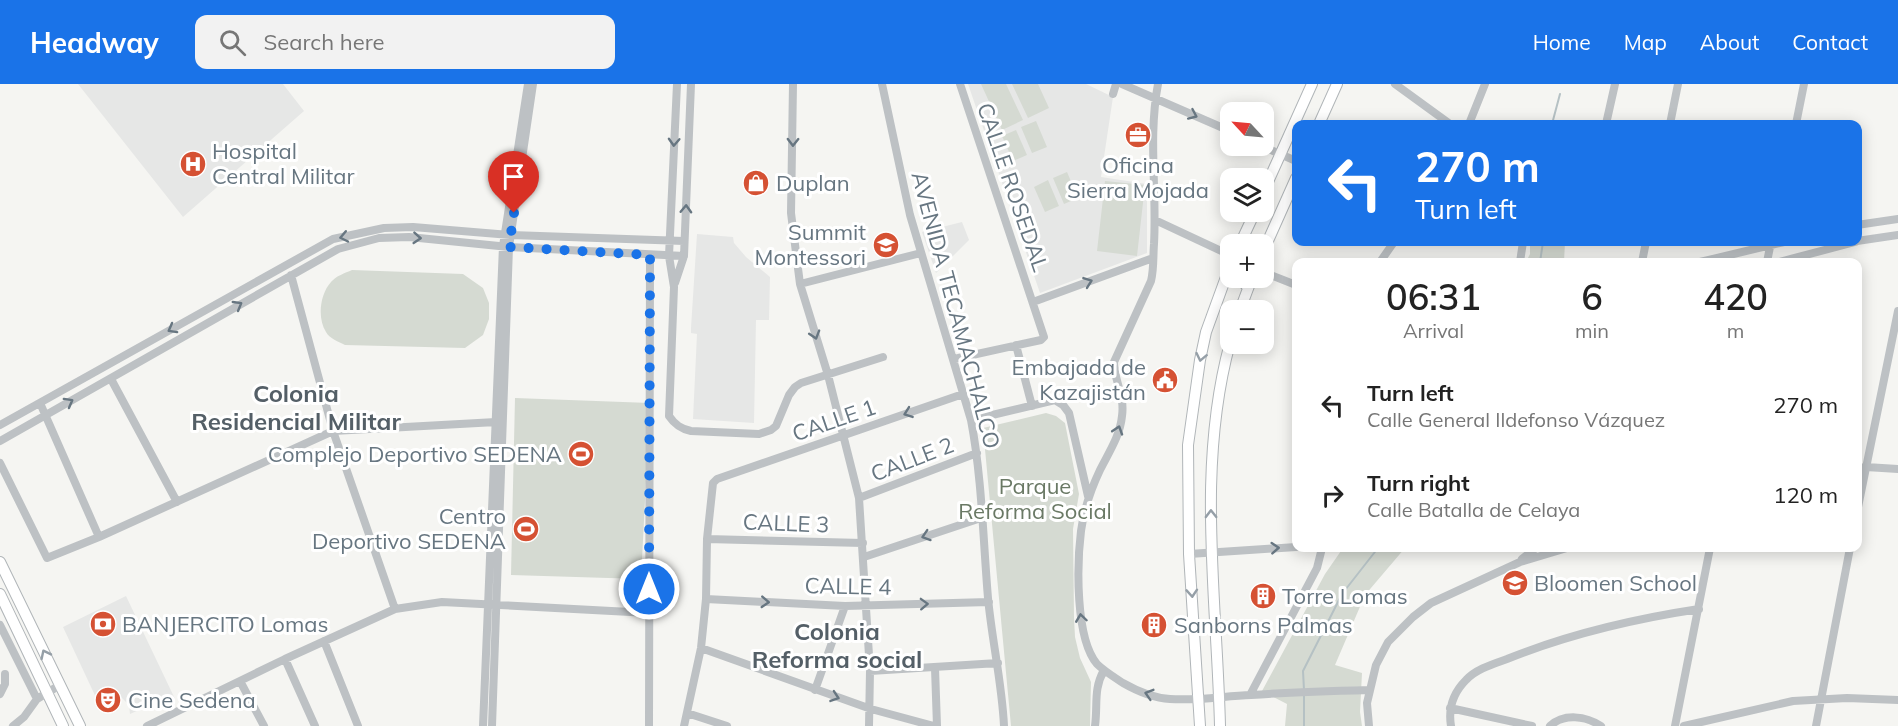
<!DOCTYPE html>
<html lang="en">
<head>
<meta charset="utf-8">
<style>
  :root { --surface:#fff; --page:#f2f2f2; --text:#222; --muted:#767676; --accent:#1a73e8 }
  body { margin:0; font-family:Mulish,sans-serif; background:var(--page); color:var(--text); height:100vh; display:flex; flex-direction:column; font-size:22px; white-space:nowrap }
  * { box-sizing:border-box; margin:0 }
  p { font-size:20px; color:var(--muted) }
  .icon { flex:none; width:33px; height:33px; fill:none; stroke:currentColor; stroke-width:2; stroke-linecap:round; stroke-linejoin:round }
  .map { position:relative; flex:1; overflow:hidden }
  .details { position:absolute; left:1292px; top:174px; width:570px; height:294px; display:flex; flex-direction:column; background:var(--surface); border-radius:12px; box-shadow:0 3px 15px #0003 }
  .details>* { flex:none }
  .hud { position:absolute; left:1292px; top:36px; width:570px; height:126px; border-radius:12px; box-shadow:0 3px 15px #0003; background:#1a73e8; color:#fff; overflow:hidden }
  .needle { width:39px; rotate:296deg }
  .tools { position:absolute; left:1220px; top:18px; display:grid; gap:12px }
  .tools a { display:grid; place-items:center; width:54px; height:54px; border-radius:12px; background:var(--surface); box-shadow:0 3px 15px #0003; font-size:30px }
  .pin { position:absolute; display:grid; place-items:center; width:51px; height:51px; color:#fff; margin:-62px -26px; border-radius:50% 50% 50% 0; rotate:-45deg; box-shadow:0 0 6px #0007 }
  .pin .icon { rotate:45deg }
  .me { position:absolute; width:66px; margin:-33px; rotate:0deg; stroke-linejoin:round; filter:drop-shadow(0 0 4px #0008) }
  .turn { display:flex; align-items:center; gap:21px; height:126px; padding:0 24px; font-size:27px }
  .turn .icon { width:78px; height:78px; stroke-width:2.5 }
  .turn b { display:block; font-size:42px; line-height:51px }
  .eta { display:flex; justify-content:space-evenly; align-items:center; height:102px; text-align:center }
  .eta b { font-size:36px; font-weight:600; line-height:42px }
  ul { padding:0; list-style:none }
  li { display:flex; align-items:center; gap:18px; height:90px; padding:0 24px }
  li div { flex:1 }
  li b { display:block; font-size:22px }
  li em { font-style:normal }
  header { display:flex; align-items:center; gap:36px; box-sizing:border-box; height:84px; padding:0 30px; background:var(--accent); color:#fff }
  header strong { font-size:28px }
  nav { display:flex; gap:33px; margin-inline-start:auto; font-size:21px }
  .search { width:420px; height:54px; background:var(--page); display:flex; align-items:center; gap:15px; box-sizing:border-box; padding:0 21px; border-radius:12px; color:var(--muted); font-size:22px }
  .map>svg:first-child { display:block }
</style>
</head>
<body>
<header>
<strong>Headway</strong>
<div class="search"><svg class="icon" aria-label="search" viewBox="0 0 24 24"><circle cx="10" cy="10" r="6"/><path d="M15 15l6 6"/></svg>Search here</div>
<nav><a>Home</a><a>Map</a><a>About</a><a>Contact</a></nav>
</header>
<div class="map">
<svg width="1898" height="642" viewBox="0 0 1898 642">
  <rect width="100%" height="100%" fill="#f5f5f2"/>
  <path fill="#e6e7e6" d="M78 0H283L304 27 183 133Z
    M968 0H1086L1113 13 1101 93 1147 100V169L1040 209Z
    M962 138 969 156 936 189 922 148Z
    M697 150 733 153 734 159 746 173 770 193 769 236H756L754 339 693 335 697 250 691 249V244Z
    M126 512 175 615 172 611 130 630 129 621 121 613 110 612 99 620 63 543Z"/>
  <path fill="#d5dad2" d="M981 0H1006L1023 36 1002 46Z
    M1012 0H1038L1049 24 1028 34Z
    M1036 37 1047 63 1032 69 1021 43Z
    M1016 46 1027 71 1013 77 1002 52Z
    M1067 88 1078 114 1064 120 1053 94Z
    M1048 96 1059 122 1045 128 1034 103Z
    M1105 97 1145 101 1137 172 1097 167Z
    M1530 158H1565L1564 178H1526L1530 170Z
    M352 186 463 190 483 204 489 219V235L483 251 465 264 345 261C339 258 329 254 326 248 317 234 320 210 331 198 336 192 345 189 352 186Z
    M515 314 650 319 641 495 511 491Z
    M1046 329 1056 332 1065 339 1079 410 1073 445 1074 534 1075 553 1080 574 1091 598 1090 642H1011L983 344Z
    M1343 464H1405L1365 511 1335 581 1362 589 1360 628 1362 642H1285L1287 620 1262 607 1325 490Z"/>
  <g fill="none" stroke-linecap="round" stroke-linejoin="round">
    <path stroke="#b5c1c4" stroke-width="2" d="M1552 40 1560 10
      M1540 178 1543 158
      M1304 606 1303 587 1342 510 1378 464
      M1304 612V642"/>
    <defs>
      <path id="major" d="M1319 40 1337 0
        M1263 109 1312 0
        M1240 160 1255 128
        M1263 168 1296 94
        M1231 194 1244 199 1248 204
        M1240 226 1252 194
        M0 478 80 642
        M0 510 63 642
        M1200 642 1189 470 1188 361 1200 276 1206 248 1230 182
        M1220 642C1217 514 1196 384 1230 259"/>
    </defs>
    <use href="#major" stroke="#b0b5b8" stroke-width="12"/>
    <path stroke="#bdc1c4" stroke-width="8" d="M677 0 669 172 674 203 669 332C675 341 681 345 691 347L759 350 771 346 776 342 789 311 795 303 801 299 883 273
      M793 0 791 129 800 200 828 291 859 414 870 587 869 642
      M882 0 910 131 971 336C982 394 983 455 988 514 992 557 1002 599 1004 642
      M1122 0 1230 47
      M1158 0C1148 53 1157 106 1154 160 1153 172 1154 185 1151 197L1114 278C1114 297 1125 311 1122 332 1120 352 1109 368 1100 386 1091 405 1084 425 1081 447 1077 479 1075 554 1097 580 1104 587 1114 593 1123 599 1137 607 1153 614 1170 615 1197 617 1224 612 1251 611 1291 608 1330 607 1370 606
      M1395 0 1450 40
      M1113 10 1116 0
      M1469 40 1485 0
      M1606 40 1615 0
      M1670 40 1678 0
      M1796 40 1804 0
      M1262 62 1296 77
      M1155 136 1230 171
      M1857 141 1898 135
      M1857 157 1898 151
      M1380 178 1394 158
      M1520 178 1523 158
      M1642 178 1646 158
      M1700 178 1784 158
      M1767 178 1771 158
      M1779 178 1855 158
      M1263 188 1296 201
      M291 191 333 347 395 525
      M675 199 684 172 691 0
      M800 200 921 169
      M1033 218 1153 174
      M1016 261 1032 322
      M954 275 1041 256 1044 253 960 0
      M111 295 177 418
      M40 319 99 453
      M971 336 1055 316 1063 321 1069 329 1088 412
      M0 341 333 155 384 144 413 143 511 151 684 157
      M0 357 338 165 379 154 409 153 509 163 684 172
      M0 379 47 474 99 453 333 347 496 338
      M1857 384 1866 383 1898 385
      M859 414 977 369
      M1857 428 1898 227
      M707 455 863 459
      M1189 470 1296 463
      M864 473 981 434
      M1522 475 1536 464
      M706 515 845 522 989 518
      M0 541 37 615
      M324 557 358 642
      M701 564 871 625 934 642
      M285 575 315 642
      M935 584 937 642
      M870 587 998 579
      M240 597 264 642
      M815 606 845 522
      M0 610 5 600V590
      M1250 611 1317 484 1322 464
      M1450 624 1532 642
      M687 629 727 642
      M13 642 24 633 37 615 60 601
      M147 642 285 575 395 525 442 518 649 529
      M483 642 503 162 528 0
      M492 642 509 163 533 0
      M649 642 650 171
      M684 642 701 564 706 515 707 455 713 399 717 395 963 310
      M1095 642C1098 620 1093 606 1104 586
      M1369 642 1367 619 1376 581 1388 558 1413 533 1431 519 1520 478 1567 464
      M1451 642C1448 624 1453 609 1466 596 1476 585 1493 580 1507 575 1569 550 1633 535 1699 525
      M1550 642C1564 629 1586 632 1601 642
      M1675 642 1710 464
      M1684 642 1793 617 1847 614 1898 616
      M1816 642 1850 464"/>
    <use href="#major" stroke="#fff" stroke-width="10"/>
  </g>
  <defs><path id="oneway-chevron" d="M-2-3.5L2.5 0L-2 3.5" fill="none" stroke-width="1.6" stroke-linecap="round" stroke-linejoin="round" transform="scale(1.5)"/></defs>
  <g stroke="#677681">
    <use href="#oneway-chevron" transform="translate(1193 31) rotate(24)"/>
    <use href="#oneway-chevron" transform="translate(674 58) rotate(93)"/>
    <use href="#oneway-chevron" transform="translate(793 58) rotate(91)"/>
    <use href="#oneway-chevron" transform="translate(686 125) rotate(-88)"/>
    <use href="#oneway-chevron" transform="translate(344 153) rotate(168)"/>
    <use href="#oneway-chevron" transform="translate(417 154) rotate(4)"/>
    <use href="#oneway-chevron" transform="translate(1088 198) rotate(-20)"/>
    <use href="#oneway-chevron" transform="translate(238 221) rotate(-30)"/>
    <use href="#oneway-chevron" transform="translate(172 245) rotate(151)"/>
    <use href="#oneway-chevron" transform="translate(815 251) rotate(73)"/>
    <use href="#oneway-chevron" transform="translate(69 318) rotate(-29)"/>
    <use href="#oneway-chevron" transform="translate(908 329) rotate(160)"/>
    <use href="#oneway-chevron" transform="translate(1118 346) rotate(-72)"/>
    <use href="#oneway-chevron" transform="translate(926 452) rotate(162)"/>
    <use href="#oneway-chevron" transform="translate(1275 464) rotate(-4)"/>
    <use href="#oneway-chevron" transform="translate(765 518) rotate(3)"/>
    <use href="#oneway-chevron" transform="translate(924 520) rotate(-2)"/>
    <use href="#oneway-chevron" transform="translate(1081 534) rotate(-98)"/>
    <use href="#oneway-chevron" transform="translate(1149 610) rotate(-163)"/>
    <use href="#oneway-chevron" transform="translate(835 613) rotate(19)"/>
  </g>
  <g stroke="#959fa7">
    <use href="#oneway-chevron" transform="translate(1201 273) rotate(102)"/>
    <use href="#oneway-chevron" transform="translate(1211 430) rotate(-91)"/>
    <use href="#oneway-chevron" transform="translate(1192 509) rotate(86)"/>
    <use href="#oneway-chevron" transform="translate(45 570) rotate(-116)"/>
  </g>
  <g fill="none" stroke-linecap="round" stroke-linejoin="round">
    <path stroke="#1a73e8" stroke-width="10" stroke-dasharray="0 18" d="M514 129 509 163 650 171 649 505"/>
  </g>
  <defs>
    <symbol id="office-disc" viewBox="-11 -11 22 22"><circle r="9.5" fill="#d55133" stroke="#fff"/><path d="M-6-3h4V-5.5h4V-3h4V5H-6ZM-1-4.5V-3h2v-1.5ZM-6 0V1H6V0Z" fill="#fff"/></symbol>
    <symbol id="hospital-disc" viewBox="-11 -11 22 22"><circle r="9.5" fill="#d55133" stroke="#fff"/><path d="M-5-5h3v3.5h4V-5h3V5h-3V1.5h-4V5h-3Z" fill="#fff"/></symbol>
    <symbol id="shop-disc" viewBox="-11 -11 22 22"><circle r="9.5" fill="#d55133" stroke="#fff"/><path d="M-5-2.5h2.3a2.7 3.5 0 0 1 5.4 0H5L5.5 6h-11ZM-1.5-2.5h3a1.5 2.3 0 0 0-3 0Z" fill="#fff"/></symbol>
    <symbol id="school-disc" viewBox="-11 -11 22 22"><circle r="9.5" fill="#d55133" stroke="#fff"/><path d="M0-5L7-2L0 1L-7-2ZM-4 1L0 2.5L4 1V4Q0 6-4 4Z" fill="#fff"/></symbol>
    <symbol id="civic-disc" viewBox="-11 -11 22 22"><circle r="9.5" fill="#d55133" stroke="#fff"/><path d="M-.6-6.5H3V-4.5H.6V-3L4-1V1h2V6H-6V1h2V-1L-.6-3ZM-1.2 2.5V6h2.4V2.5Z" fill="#fff"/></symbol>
    <symbol id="stadium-disc" viewBox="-11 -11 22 22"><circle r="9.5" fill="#d55133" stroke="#fff"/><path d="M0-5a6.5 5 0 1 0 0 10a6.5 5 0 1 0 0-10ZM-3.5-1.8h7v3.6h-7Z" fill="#fff"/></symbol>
    <symbol id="building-disc" viewBox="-11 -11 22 22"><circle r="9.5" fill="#d55133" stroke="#fff"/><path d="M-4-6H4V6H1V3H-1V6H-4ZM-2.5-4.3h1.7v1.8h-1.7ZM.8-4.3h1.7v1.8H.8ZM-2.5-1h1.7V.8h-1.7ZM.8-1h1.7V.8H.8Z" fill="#fff"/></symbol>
    <symbol id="bank-disc" viewBox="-11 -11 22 22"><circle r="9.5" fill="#d55133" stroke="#fff"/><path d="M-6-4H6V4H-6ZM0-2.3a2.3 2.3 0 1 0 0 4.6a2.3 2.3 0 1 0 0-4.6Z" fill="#fff"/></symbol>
    <symbol id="theatre-disc" viewBox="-11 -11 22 22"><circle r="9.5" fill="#d55133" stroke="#fff"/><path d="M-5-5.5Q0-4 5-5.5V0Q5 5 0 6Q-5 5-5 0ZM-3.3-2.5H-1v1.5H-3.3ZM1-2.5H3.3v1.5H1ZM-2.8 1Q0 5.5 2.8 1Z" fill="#fff"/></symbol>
  </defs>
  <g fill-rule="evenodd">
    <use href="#office-disc" x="1123" y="36" width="30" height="30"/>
    <use href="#hospital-disc" x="178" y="65" width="30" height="30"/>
    <use href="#shop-disc" x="741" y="84" width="30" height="30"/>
    <use href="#school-disc" x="871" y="146" width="30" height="30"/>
    <use href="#civic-disc" x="1150" y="281" width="30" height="30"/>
    <use href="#stadium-disc" x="566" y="355" width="30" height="30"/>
    <use href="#stadium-disc" x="511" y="430" width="30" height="30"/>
    <use href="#school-disc" x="1500" y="484" width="30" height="30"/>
    <use href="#building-disc" x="1248" y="497" width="30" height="30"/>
    <use href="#bank-disc" x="88" y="525" width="30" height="30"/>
    <use href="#building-disc" x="1139" y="526" width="30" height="30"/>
    <use href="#theatre-disc" x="93" y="601" width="30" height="30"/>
  </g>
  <g text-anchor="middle" stroke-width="6" stroke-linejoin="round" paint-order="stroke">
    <g font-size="22" fill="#677681" stroke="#fff" text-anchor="start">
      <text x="212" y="75">Hospital<tspan x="212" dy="25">Central Militar</tspan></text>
      <text x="1138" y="89" text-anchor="middle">Oficina<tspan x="1138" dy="25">Sierra Mojada</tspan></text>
      <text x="776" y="107">Duplan</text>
      <text x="866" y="156" text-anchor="end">Summit<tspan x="866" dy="25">Montessori</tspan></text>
      <text x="1146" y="291" text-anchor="end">Embajada de<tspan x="1146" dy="25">Kazajistán</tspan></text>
      <text x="562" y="378" text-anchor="end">Complejo Deportivo SEDENA</text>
      <text x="506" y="440" text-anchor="end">Centro<tspan x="506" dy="25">Deportivo SEDENA</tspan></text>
      <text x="1534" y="507">Bloomen School</text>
      <text x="1282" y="520">Torre Lomas</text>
      <text x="122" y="548">BANJERCITO Lomas</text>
      <text x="1174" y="549">Sanborns Palmas</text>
      <text x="128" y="624">Cine Sedena</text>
    </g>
    <g font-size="22" fill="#677681" stroke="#fff">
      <text transform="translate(1013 103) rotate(71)" y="8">CALLE ROSEDAL</text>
      <text transform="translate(956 226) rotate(75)" y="8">AVENIDA TECAMACHALCO</text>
      <text transform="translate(834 336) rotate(-19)" y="8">CALLE 1</text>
      <text transform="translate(912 375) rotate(-21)" y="8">CALLE 2</text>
      <text transform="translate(786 439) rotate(2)" y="8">CALLE 3</text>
      <text transform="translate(848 502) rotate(1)" y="8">CALLE 4</text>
    </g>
    <g font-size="22" fill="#6a7965" stroke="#fff">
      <text x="1035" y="410">Parque<tspan x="1035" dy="25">Reforma Social</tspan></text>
    </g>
    <g font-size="24" font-weight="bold" fill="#545f67" stroke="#fff">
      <text x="296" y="318">Colonia<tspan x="296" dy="28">Residencial Militar</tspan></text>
      <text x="837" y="556">Colonia<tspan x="837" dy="28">Reforma social</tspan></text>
    </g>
  </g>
</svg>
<div class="tools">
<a><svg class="needle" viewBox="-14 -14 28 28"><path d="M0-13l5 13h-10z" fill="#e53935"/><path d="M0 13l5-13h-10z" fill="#767676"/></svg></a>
<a><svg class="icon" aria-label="layers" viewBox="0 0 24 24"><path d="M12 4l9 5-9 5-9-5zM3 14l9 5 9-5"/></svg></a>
<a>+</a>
<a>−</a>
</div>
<div class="pin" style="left:514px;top:129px;background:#d93025"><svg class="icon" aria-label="arrive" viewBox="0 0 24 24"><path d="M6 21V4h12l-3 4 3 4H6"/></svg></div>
<svg class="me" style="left:649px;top:505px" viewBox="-20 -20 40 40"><circle r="17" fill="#1a73e8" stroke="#fff" stroke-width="3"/><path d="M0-11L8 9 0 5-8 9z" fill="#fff"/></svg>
<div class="hud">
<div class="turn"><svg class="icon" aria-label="left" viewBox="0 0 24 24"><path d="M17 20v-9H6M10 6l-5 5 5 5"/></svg><div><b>270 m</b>Turn left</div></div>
</div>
<section class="details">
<div class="eta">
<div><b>06:31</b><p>Arrival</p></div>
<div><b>6</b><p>min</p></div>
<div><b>420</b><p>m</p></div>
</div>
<ul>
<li><svg class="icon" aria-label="left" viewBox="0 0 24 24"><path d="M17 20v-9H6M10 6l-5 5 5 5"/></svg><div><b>Turn left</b><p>Calle General Ildefonso Vázquez</p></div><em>270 m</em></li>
<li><svg class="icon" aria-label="right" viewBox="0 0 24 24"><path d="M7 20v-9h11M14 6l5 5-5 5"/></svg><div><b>Turn right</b><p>Calle Batalla de Celaya</p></div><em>120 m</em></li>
</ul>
</section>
</div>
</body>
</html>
